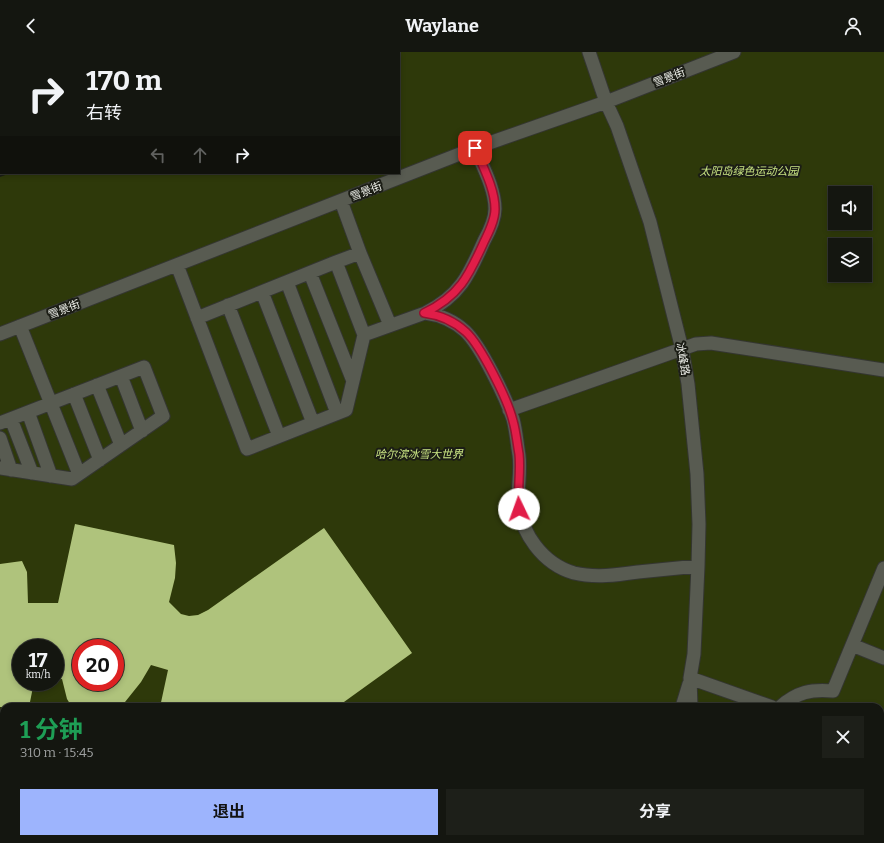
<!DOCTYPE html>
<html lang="zh">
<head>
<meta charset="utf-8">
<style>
  :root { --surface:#141610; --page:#1d1f19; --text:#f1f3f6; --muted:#9d9f9f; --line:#333530; --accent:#9db4fd }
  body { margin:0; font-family:Bitter,"Noto Sans SC",serif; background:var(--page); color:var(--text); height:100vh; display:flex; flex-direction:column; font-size:15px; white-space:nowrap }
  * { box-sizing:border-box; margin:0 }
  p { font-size:13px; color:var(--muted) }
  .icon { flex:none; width:22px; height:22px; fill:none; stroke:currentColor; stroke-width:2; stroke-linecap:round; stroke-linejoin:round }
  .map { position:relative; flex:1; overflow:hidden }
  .drawer { position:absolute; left:0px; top:651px; width:884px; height:140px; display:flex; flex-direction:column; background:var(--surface); border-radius:12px 12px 0 0; box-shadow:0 2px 6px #0003,0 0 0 1px var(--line) }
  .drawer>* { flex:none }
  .top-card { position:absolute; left:0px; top:0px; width:400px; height:122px; box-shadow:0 2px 6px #0003,0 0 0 1px var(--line); background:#141610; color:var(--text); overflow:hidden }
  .buttons { position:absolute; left:828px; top:134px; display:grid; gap:8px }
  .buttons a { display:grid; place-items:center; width:44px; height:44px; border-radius:0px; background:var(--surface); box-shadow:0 2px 6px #0003,0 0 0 1px var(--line); font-size:20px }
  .speed { position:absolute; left:12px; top:587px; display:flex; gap:8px; font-size:20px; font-weight:700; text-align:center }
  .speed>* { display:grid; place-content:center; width:52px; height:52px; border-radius:50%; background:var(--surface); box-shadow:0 2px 6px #0003,0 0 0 1px var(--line); line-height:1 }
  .speed small { font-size:10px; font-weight:400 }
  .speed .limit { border:6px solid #d22; background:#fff; color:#111 }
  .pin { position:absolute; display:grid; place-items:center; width:34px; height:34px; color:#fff; margin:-17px; border-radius:8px; box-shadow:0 2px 6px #0006 }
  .me { position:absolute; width:44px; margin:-22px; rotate:357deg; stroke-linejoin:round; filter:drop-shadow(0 0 3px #0008) }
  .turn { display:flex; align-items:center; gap:14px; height:84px; padding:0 20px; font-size:18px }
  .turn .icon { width:52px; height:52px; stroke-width:2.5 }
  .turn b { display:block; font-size:28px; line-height:34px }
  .lanes { display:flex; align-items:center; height:38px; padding:0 20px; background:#0003; justify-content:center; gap:20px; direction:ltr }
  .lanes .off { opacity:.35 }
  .round { display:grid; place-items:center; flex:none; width:42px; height:42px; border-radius:0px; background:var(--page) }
  .head { display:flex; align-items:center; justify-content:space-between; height:68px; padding:0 20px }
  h1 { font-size:24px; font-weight:700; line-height:30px; color:#1e9e55 }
  .cta { display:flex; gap:8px; margin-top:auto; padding:8px 20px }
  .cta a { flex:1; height:46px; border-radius:0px; background:var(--accent); color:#111; font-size:16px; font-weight:700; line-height:46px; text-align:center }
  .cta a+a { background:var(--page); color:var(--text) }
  header { display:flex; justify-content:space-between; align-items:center; height:52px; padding:0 20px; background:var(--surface); font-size:18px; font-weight:700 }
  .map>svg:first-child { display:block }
</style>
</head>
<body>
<header><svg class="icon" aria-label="back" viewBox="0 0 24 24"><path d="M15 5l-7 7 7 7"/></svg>Waylane<svg class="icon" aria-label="person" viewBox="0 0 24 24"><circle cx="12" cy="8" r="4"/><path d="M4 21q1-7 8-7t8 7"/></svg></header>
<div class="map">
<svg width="884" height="791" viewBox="0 0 884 791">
  <rect width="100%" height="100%" fill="#1b1d15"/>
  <path fill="#2e390a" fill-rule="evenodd" d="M0 0H140L1 1 0 53Z
    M323 0H884V791H0V125L11 121H399V1H321ZM835 141H865V171H835ZM835 193H865V223H835ZM21 596H55V630H21ZM81 596H115V630H81ZM4 655H880V787H4Z"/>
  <path fill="#afc37c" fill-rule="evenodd" d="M75 472 174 493 176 511 175 526 169 550 181 562 189 564 198 563 208 558 324 476 412 601 337 655H160L168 618 151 613 141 630 121 655H72L67 647 62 627 55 628V596H21V630H34L29 655H0V512L22 509 27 520 28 551H58ZM81 596H115V630H81Z"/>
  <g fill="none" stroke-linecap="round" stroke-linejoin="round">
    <defs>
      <path id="minor" d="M589 0 606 50 617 74 650 170 682 297 688 332 697 422 699 472 698 514 694 602 690 626 691 655
        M341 149 360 201 336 210 364 283 425 261C440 263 454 269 465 279 481 294 506 346 513 367 516 378 517 391 519 403 521 418 518 433 518 448 520 481 543 512 574 521 595 526 617 523 638 520 658 518 678 516 698 514
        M360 201 390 273
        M177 213 247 397 346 358 364 283
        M310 221 353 329
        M287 230 337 361
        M262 240 313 371
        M228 253 279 384
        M425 261C460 244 469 223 484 189 489 180 495 168 495 157 495 137 483 115 475 96
        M197 266 336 210
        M20 274 79 422
        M0 282 475 96 606 50 734 0
        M121 324 142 379
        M97 333 121 393
        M74 342 100 408
        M509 358 696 292 711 291 884 318
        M28 360 51 424
        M11 367 32 421
        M0 371 144 315 163 364 72 427 0 416
        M0 386 11 418
        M852 593 884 606
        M690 626 772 655
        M682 655 689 632
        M780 655C797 640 811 637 833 639L884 516
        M880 688 884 677
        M558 787 570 791
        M805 787 815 791
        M525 791 544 787
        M651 791 652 787
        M661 791 662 787
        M778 791V787
        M841 791 842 787"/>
      <path id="highway" d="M175 1 177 0
        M255 1 258 0
        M0 69H1
        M0 100H1"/>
    </defs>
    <use href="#minor" stroke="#343631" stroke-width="15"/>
    <use href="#highway" stroke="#343631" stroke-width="21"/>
    <use href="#minor" stroke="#585b51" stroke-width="13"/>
    <use href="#highway" stroke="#6b86ea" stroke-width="19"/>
  </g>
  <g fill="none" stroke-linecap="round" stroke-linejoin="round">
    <defs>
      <path id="route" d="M475 96C483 115 495 137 495 157 495 168 489 180 484 190 469 223 460 244 424 261 440 263 454 269 466 280 481 294 508 348 513 369 516 379 517 391 519 402 521 420 517 439 519 457"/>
    </defs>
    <use href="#route" stroke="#92132f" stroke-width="10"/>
    <use href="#route" stroke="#e11d48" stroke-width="7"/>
  </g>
  <g text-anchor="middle" stroke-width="4" stroke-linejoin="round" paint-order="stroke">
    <g font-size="11" fill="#eceee8" stroke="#1b1d15">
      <text transform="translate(669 25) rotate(-21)" y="4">雪景街</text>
      <text transform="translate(366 139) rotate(-21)" y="4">雪景街</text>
      <text transform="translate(64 257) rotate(-21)" y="4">雪景街</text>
      <text transform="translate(683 307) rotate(79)" y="4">冰峰路</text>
    </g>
    <g font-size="11" font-style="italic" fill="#c9e483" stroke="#1b1d15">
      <text x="749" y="123">太阳岛绿色运动公园</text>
      <text x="419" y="406">哈尔滨冰雪大世界</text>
    </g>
  </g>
</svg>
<div class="buttons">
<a><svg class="icon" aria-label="sound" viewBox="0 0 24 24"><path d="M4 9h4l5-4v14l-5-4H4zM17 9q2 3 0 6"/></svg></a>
<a><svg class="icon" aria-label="layers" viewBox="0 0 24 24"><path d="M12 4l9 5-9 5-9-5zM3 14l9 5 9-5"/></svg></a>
</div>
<div class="speed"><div>17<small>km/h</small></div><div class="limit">20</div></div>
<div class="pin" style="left:475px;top:96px;background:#d93025"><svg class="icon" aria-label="arrive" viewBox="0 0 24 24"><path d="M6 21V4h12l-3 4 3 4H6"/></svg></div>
<svg class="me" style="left:519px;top:457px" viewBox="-20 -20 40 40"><circle r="19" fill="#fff"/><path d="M0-13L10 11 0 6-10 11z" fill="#e11d48"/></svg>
<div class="top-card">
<div class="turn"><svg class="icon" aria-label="right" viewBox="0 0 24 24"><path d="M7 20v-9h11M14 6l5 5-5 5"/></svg><div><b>170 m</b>右转</div></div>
<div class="lanes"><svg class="icon off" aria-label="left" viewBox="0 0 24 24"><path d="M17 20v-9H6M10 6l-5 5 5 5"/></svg><svg class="icon off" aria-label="ahead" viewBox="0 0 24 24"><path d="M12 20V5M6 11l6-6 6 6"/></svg><svg class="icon" aria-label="right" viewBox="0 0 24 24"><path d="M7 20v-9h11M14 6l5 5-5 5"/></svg></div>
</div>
<section class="drawer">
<div class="head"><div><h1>1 分钟</h1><p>310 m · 15:45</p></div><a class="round"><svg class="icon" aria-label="close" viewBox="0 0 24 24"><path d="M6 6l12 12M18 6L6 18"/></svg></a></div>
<div class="cta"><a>退出</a><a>分享</a></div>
</section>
</div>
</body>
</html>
